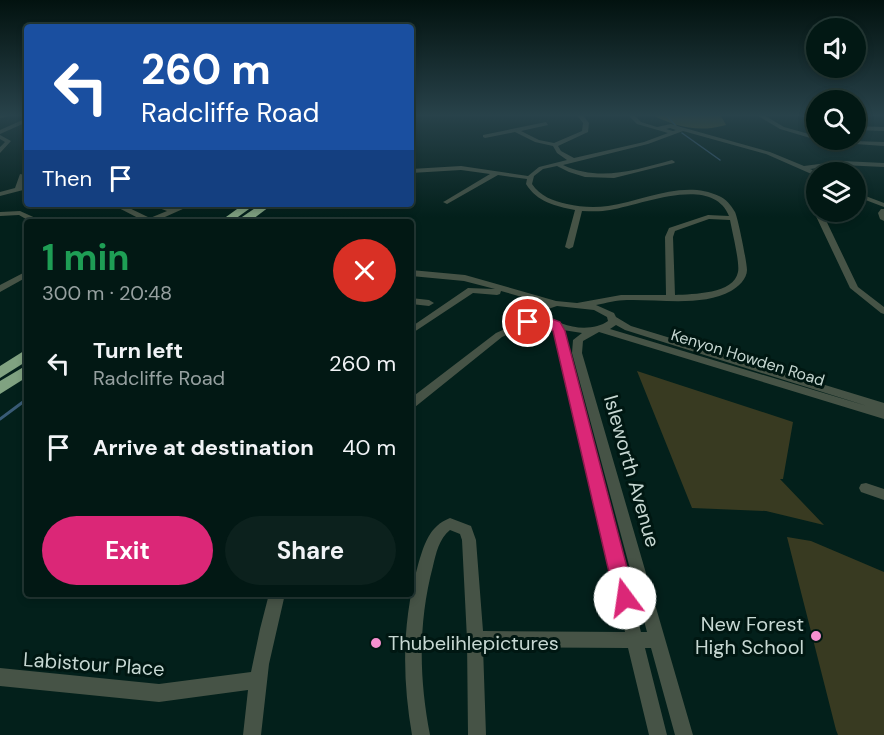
<!DOCTYPE html>
<html lang="en">
<head>
<meta charset="utf-8">
<style>
  :root { --surface:#021814; --page:#0c211d; --text:#f1f3f6; --muted:#96a0a0; --line:#233734; --accent:#db2777 }
  body { margin:0; font-family:"DM Sans",sans-serif; background:var(--page); color:var(--text); height:100vh; display:flex; flex-direction:column; font-size:22px; white-space:nowrap }
  * { box-sizing:border-box; margin:0 }
  p { font-size:20px; color:var(--muted) }
  .icon { flex:none; width:33px; height:33px; fill:none; stroke:currentColor; stroke-width:2; stroke-linecap:round; stroke-linejoin:round }
  .map { position:relative; flex:1; overflow:hidden }
  .side { position:absolute; left:24px; top:219px; width:390px; height:378px; display:flex; flex-direction:column; background:var(--surface); border-radius:6px; box-shadow:0 3px 9px #0003,0 0 0 2px var(--line) }
  .side>* { flex:none }
  .banner { position:absolute; left:24px; top:24px; width:390px; height:183px; border-radius:6px; box-shadow:0 3px 9px #0003,0 0 0 2px var(--line); background:#1a4fa0; color:#fff; overflow:hidden }
  .controls { position:absolute; left:806px; top:18px; display:grid; gap:12px }
  .controls a { display:grid; place-items:center; width:60px; height:60px; border-radius:50%; background:var(--surface); box-shadow:0 3px 9px #0003,0 0 0 2px var(--line); font-size:30px }
  .pin { position:absolute; display:grid; place-items:center; width:51px; height:51px; color:#fff; margin:-26px; border:3px solid #fff; border-radius:50%; box-shadow:0 2px 6px #0007 }
  .me { position:absolute; width:66px; margin:-33px; rotate:346deg; stroke-linejoin:round; filter:drop-shadow(0 0 4px #0008) }
  .turn { display:flex; align-items:center; gap:21px; height:126px; padding:0 18px; font-size:27px }
  .turn .icon { width:78px; height:78px; stroke-width:2.5 }
  .turn b { display:block; font-size:42px; line-height:51px }
  .then { display:flex; align-items:center; height:57px; padding:0 18px; background:#0003; gap:12px; font-size:22px }
  .round { display:grid; place-items:center; flex:none; width:63px; height:63px; border-radius:32px; background:var(--page) }
  .summary { display:flex; align-items:center; justify-content:space-between; height:102px; padding:0 18px }
  h1 { font-size:36px; font-weight:700; line-height:45px; color:#1e9e55 }
  .action { display:flex; gap:12px; margin-top:auto; padding:12px 18px }
  .action a { flex:1; height:69px; border-radius:36px; background:var(--accent); color:#fff; font-size:24px; font-weight:700; line-height:69px; text-align:center }
  .action a+a { background:var(--page); color:var(--text) }
  ul { padding:0; list-style:none }
  li { display:flex; align-items:center; gap:18px; height:84px; padding:0 18px }
  li div { flex:1 }
  li b { display:block; font-size:22px }
  li em { font-style:normal }
  .map>svg:first-child { display:block }
</style>
</head>
<body>
<div class="map">
<svg width="884" height="735" viewBox="0 0 884 735">
  <rect width="100%" height="100%" fill="#03201b"/>
  <path fill="#383a21" d="M637 371 793 422 783 479H780L824 525 766 511 692 508Z
    M787 537 811 541 884 572V735H838L836 730Z"/>
  <path fill="#4e5129" d="M650 114H720L726 125C698 133 676 127 650 114Z"/>
  <g fill="none" stroke-linecap="round" stroke-linejoin="round">
    <path stroke="#395b76" stroke-width="1.5" d="M665 114 676 126
      M682 133 720 160"/>
    <path stroke="#395b76" stroke-width="3" d="M0 419 27 399"/>
    <path fill="#465346" fill-rule="evenodd" d="M0 114H21L0 118Z
      M576 114H582L589 123 588 132 558 146 561 151 574 158 644 142 668 133 637 124 627 114H633L641 122 657 127 671 124 681 127 770 152 804 166 842 161 884 163V167L842 165 810 169 818 172H816V176L766 154 683 131 648 144 563 165C600 182 635 170 672 160L675 162 674 163 614 178 585 177 569 172 557 166 543 169 534 176 532 184C540 196 553 201 567 204 580 207 594 208 608 206 643 201 684 179 719 196 726 199 731 205 735 212 738 218 747 263 747 270 747 279 738 287 731 291 703 307 658 299 627 300 617 300 606 303 596 305L614 313 616 317 631 326 884 403V419L599 332 583 341 582 353 693 735H675L651 648H645L667 735H649L628 648 483 647 486 735H468L467 639 462 540 460 534 450 530C439 539 436 553 433 566 418 623 419 678 430 735H412C402 677 402 622 418 565 424 545 429 526 450 518L471 526 476 540 483 631 625 632 554 331 551 326 542 320 502 337 415 407 411 408V398L496 333 538 314 536 312 541 305 546 304 501 291 500 294 497 295 473 293 411 334V327L468 288 495 289 464 281 411 276V270L465 275 556 301 577 303 621 295H666L665 237 669 228 708 215 729 216C712 174 642 205 610 210 600 212 591 211 582 211L573 247 569 249 565 247 575 210C555 206 537 202 526 184L527 179 498 175 447 204 443 202 445 201 490 174 461 170 411 173V169L461 166 528 176 539 167 567 160 557 153 553 146 535 142 515 132 485 138 483 137V135L546 122 548 125 521 131 539 140 554 143 582 131 583 123ZM670 128 676 130 673 131 666 129ZM709 219 730 220C732 231 740 263 738 272 734 294 693 294 675 295L673 237 675 231ZM557 306 594 310 607 317 608 321C592 333 557 328 546 312L548 309ZM616 325 625 330 867 406 610 329ZM563 330 582 333 573 340 572 353 647 632H641Z
      M755 114H762L784 127 816 136 817 140 780 129Z
      M798 114H805L816 121V125Z
      M27 118V122L0 134V130Z
      M855 126 884 127V131L855 130Z
      M0 135 11 141 0 153V147L5 142 0 139Z
      M823 140 884 142V146L826 142Z
      M20 174 25 175 22 186 27 185V189L0 196V192L15 188Z
      M816 185 814 193 816 208 812 206 808 193Z
      M855 192 884 203V207L855 196Z
      M111 204H121L150 218 167 211 148 204H159L173 208 184 204H194L156 221 157 222H143L144 221Z
      M881 209H884V221L880 219 878 213Z
      M815 210 822 212 858 287 884 307V314L881 313 850 288 814 212Z
      M20 211 40 220 41 222H31L19 215 0 216V212Z
      M27 271V277L0 292V285Z
      M411 298 429 300 434 303 429 306 411 304Z
      M866 483 884 489V500L861 492 859 488 861 484Z
      M269 594H285L269 664 261 735H243L248 690 159 702 0 686V668L159 684 251 672 260 629Z"/>
    <path fill="#80a281" fill-rule="evenodd" d="M244 204H256L231 222H219Z
      M261 204H273L249 222H238L239 219Z
      M27 349V361L0 378V366Z
      M27 365V377L0 394V381Z"/>
  </g>
  <linearGradient id="sky" x2="0" y2="1"><stop stop-color="#02120f"/><stop offset="0.53" stop-color="#28424a"/><stop offset="1" stop-color="#28424a" stop-opacity="0"/></linearGradient>
  <rect width="884" height="217" fill="url(#sky)"/>
  <path fill="#db2777" stroke="#8e194d" stroke-width="1.5" d="M547 317 560 322 565 331 635 598 632 605 625 607 618 605 615 598 553 331 545 325 528 326 522 322 528 318Z"/>
  <g fill="#f690d0" stroke="#001712" stroke-width="2">
    <circle cx="816" cy="636" r="6"/>
    <circle cx="376" cy="643" r="6"/>
  </g>
  <g text-anchor="middle" stroke-width="6" stroke-linejoin="round" paint-order="stroke">
    <g font-size="16" fill="#c7d8d3" stroke="#001712">
      <text transform="translate(748 357) rotate(17)" y="6">Kenyon Howden Road</text>
    </g>
    <g font-size="20" fill="#c7d8d3" stroke="#001712">
      <text transform="translate(632 471) rotate(74)" y="7">Isleworth Avenue</text>
      <text transform="translate(94 664) rotate(4)" y="7">Labistour Place</text>
    </g>
    <g font-size="20" fill="#c7d8d3" stroke="#001712" text-anchor="end">
      <text x="804" y="631">New Forest<tspan x="804" dy="23">High School</tspan></text>
      <text x="388" y="650" text-anchor="start">Thubelihlepictures</text>
    </g>
  </g>
</svg>
<div class="controls">
<a><svg class="icon" aria-label="sound" viewBox="0 0 24 24"><path d="M4 9h4l5-4v14l-5-4H4zM17 9q2 3 0 6"/></svg></a>
<a><svg class="icon" aria-label="search" viewBox="0 0 24 24"><circle cx="10" cy="10" r="6"/><path d="M15 15l6 6"/></svg></a>
<a><svg class="icon" aria-label="layers" viewBox="0 0 24 24"><path d="M12 4l9 5-9 5-9-5zM3 14l9 5 9-5"/></svg></a>
</div>
<div class="pin" style="left:528px;top:322px;background:#d93025"><svg class="icon" aria-label="arrive" viewBox="0 0 24 24"><path d="M6 21V4h12l-3 4 3 4H6"/></svg></div>
<svg class="me" style="left:625px;top:598px" viewBox="-20 -20 40 40"><circle r="19" fill="#fff"/><path d="M0-13L10 11 0 6-10 11z" fill="#db2777"/></svg>
<div class="banner">
<div class="turn"><svg class="icon" aria-label="left" viewBox="0 0 24 24"><path d="M17 20v-9H6M10 6l-5 5 5 5"/></svg><div><b>260 m</b>Radcliffe Road</div></div>
<div class="then">Then<svg class="icon" aria-label="arrive" viewBox="0 0 24 24"><path d="M6 21V4h12l-3 4 3 4H6"/></svg></div>
</div>
<section class="side">
<div class="summary"><div><h1>1 min</h1><p>300 m · 20:48</p></div><a class="round" style="background:#d93025;color:#fff"><svg class="icon" aria-label="close" viewBox="0 0 24 24"><path d="M6 6l12 12M18 6L6 18"/></svg></a></div>
<ul>
<li><svg class="icon" aria-label="left" viewBox="0 0 24 24"><path d="M17 20v-9H6M10 6l-5 5 5 5"/></svg><div><b>Turn left</b><p>Radcliffe Road</p></div><em>260 m</em></li>
<li><svg class="icon" aria-label="arrive" viewBox="0 0 24 24"><path d="M6 21V4h12l-3 4 3 4H6"/></svg><div><b>Arrive at destination</b></div><em>40 m</em></li>
</ul>
<div class="action"><a>Exit</a><a>Share</a></div>
</section>
</div>
</body>
</html>
